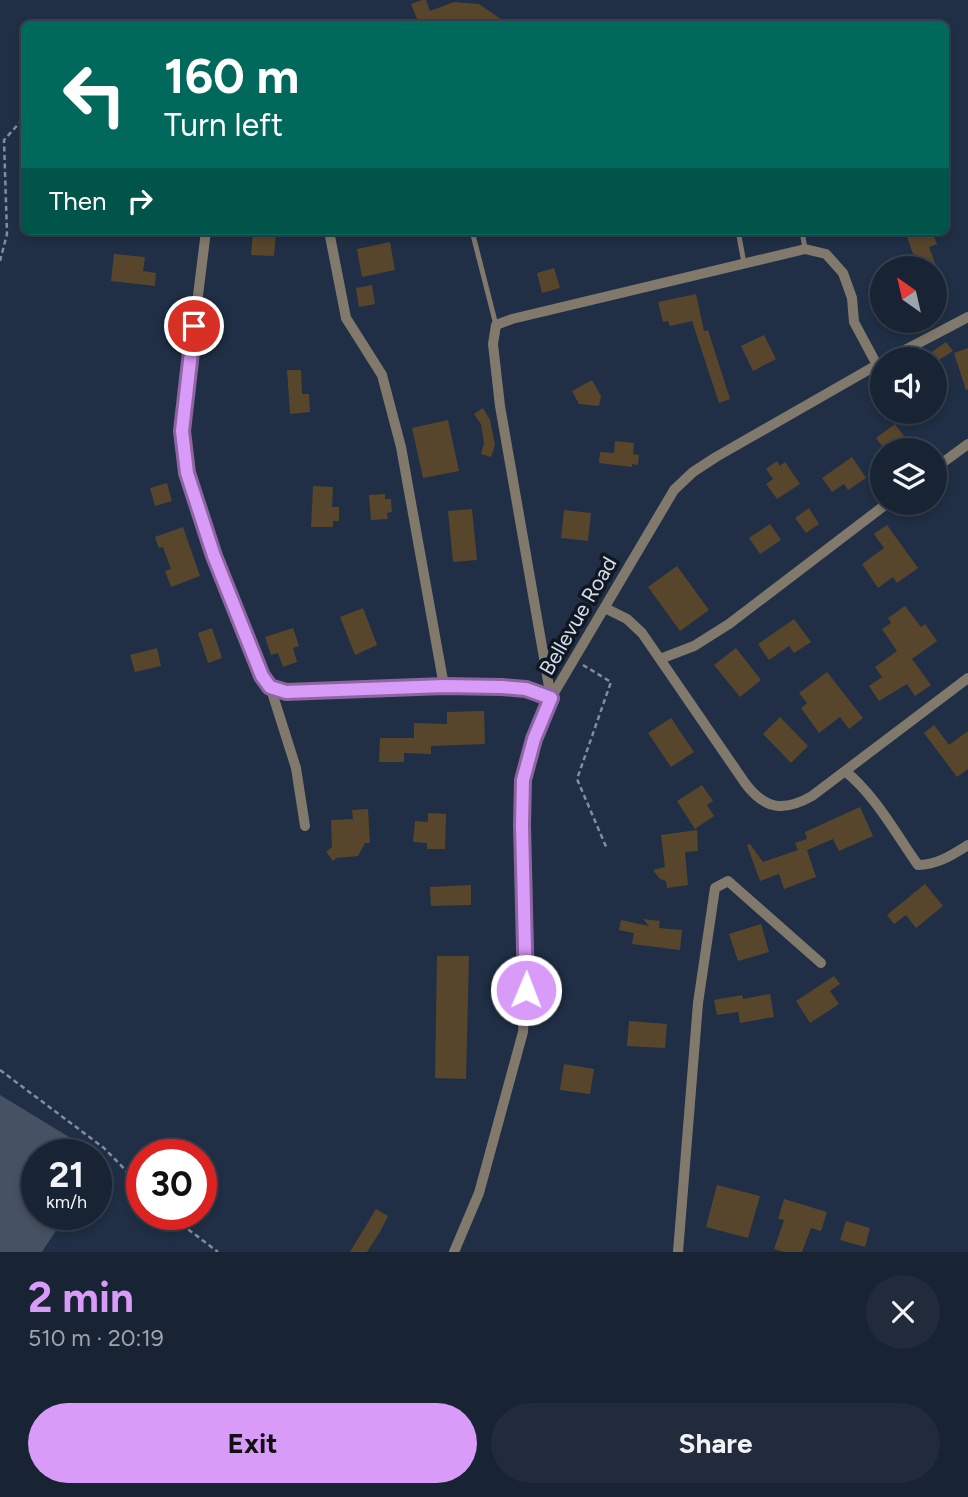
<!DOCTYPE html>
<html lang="en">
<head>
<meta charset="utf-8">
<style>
  :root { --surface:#182334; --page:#212b3c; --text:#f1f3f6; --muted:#9fa4ac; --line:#36404f; --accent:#d89bf8 }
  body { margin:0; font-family:Figtree,sans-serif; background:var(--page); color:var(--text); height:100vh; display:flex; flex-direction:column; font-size:26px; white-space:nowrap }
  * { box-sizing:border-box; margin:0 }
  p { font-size:23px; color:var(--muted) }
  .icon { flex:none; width:38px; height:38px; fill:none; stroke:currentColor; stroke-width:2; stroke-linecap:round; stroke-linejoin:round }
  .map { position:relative; height:1252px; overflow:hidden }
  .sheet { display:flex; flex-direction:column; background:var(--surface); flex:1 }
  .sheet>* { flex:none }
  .guide { position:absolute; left:21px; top:21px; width:928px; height:214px; border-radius:10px; box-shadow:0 4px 10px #0003,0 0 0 2px var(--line); background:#00695c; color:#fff; overflow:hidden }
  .needle { width:46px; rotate:326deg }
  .tools { position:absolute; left:870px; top:256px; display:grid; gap:14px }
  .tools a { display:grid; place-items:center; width:77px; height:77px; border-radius:50%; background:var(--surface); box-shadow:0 4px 10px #0003,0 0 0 2px var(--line); font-size:35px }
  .speed { position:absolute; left:21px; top:1139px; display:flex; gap:14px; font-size:35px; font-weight:700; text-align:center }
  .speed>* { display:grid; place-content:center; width:91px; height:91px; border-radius:50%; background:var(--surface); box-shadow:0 4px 10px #0003,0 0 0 2px var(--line); line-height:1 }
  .speed small { font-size:18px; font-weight:400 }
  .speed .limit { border:10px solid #d22; background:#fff; color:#111 }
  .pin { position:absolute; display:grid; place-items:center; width:60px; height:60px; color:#fff; margin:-30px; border:4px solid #fff; border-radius:50%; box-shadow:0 2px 7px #0007 }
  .me { position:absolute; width:77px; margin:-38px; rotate:1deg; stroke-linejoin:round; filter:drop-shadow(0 0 5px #0008) }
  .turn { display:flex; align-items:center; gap:24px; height:147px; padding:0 28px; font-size:32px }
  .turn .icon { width:91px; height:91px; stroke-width:2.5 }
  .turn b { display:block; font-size:49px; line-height:60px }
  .then { display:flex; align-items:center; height:66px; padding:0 28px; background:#0003; gap:14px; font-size:26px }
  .round { display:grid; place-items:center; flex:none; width:74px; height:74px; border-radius:37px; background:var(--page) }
  .overview { display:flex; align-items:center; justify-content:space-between; height:119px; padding:0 28px }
  h1 { font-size:42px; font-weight:700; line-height:52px; color:var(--accent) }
  .action { display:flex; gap:14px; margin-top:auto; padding:14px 28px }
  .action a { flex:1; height:80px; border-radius:42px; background:var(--accent); color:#111; font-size:28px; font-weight:700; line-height:80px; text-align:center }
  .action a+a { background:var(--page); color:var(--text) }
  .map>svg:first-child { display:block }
</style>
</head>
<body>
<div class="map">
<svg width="968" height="1252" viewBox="0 0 968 1252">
  <rect width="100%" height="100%" fill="#202f45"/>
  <path fill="#465163" d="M0 1095 102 1157 96 1167V1155H37V1214L66 1215 42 1252H0Z"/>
  <path fill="#57462c" d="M422 0H426L430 11 454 2 479 4 508 24H419L411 4Z
    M253 231H276L274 256 251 255Z
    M905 231H932L937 244 929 247 946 293 934 297V268H918Z
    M390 242 395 270 362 277 357 249Z
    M114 254 145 257 143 271 156 273 155 286 111 281Z
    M554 268 560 288 542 293 537 273Z
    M372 285 375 304 359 307 356 288Z
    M696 294 704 331 708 330 730 399 719 403 692 321 670 326 668 321 663 322 658 302Z
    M764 335 776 359 753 371 741 346Z
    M946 342 953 351 934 363V359H922Z
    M968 348V389L966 390 954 353Z
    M287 370H301L302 394H309L310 412 290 414Z
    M592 380 601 396 599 406 579 404 572 391Z
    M483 408 490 420 495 445 491 457 481 454 484 443 481 424 474 414Z
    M448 420 459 471 423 478 412 428Z
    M895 424 914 450H885L876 438Z
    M615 441 634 443 633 454 639 455 638 465 632 464V467L599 463 600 452 614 453Z
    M852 457 866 478 848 490 844 484 832 492 822 478Z
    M777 461 780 466 785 462 800 484 777 499 766 484 773 479 766 469Z
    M167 483 172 501 155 506 150 488Z
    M313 486 333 487 332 507H339V521H333V527H311Z
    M385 494V499H391L392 512 387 513 388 519 371 520 369 495Z
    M809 508 819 524 806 533 795 518Z
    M472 509 477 560 453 562 448 511Z
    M564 510 591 513 588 541 561 538Z
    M770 524 781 540 760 554 749 538Z
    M887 525 918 568 897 583 893 577 878 588 862 564 884 548 874 534Z
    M183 527 200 576 171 587 165 571 171 569 163 547 159 548 155 537Z
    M677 566 709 610 680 631 648 587Z
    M905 606 921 627 925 624 937 641 912 659 931 685 915 696 907 684 879 701 869 686 882 677 875 667 897 651 882 629 891 623 888 618Z
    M363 608 377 645 355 655 340 617Z
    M794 619 811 642 794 653 789 646 769 660 758 644Z
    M212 628 222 658 208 663 198 633Z
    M293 628 299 646 293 648 297 662 283 667 278 653 271 655 265 637Z
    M157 648 161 666 135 672 130 655Z
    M736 648 761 680 740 697 714 665Z
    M827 672 863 718 849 729 840 717 819 733 801 708 807 703 799 693Z
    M484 711 485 744 431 746V754L404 753V762H379L380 738H414V723L447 724V712Z
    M780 717 808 746 791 763 763 734Z
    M671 718 694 752 671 767 648 733Z
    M934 725 949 745 968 731V769L957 777 924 733Z
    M702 785 713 801 707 805 714 816 695 829 677 801Z
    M860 807 873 836 839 851 833 839 807 850 816 877 784 889 779 874 760 881 747 845 750 844 763 862 798 850 795 843 807 839 805 832Z
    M368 809 370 843H365L358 856 336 858 333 861 326 852 332 847 331 820 353 819 352 810Z
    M428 813 446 814 445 849H427V843L413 842 415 821 428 822Z
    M697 830 698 851 685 852 688 885 667 888 666 881 660 879 653 870 665 867 661 835Z
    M925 884 943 906 916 928 906 915 894 924 887 915Z
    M471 885V905L431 906 430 887Z
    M643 919 660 921 659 928 682 930 680 950 632 944 634 933 619 930 621 920 649 926Z
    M761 924 769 952 738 961 729 934Z
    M437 956H469L466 1079 435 1078Z
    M834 976 840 984 830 991 839 1004 810 1023 796 1001Z
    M770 994 774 1017 740 1023 738 1012 717 1015 714 1000 742 995 743 999Z
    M629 1021 667 1024 665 1048 627 1046Z
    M564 1064 594 1069 590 1094 560 1090Z
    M717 1185 760 1196 748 1238 706 1227Z
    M784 1199 827 1212 821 1231 811 1228 802 1252H784L774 1249 784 1220 778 1219Z
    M376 1209 388 1216 380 1232 367 1252H350Z
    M846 1221 870 1228 865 1247 840 1240Z"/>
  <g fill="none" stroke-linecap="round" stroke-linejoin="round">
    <path stroke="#818d9f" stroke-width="2.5" stroke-dasharray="5 3.5" stroke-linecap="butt" d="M0 261 7 234 4 140 24 118
      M583 665 611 682 577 779 607 849
      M0 1070 104 1148 142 1187
      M168 1214 218 1252"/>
    <path stroke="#817a6c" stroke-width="5" d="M472 231 496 325
      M735 231 739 236 744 263
      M802 231 805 249"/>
    <path stroke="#817a6c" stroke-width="10" d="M206 231 184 408C182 429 182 451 187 472 197 519 219 569 236 614 246 638 253 666 270 686
      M329 231 346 318 382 375 401 447 444 686 526 689 551 698 500 406 493 344 496 325 512 319 805 249 826 254 843 273 852 298 854 322 877 365
      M888 359 968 317
      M934 469 968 444
      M605 608 627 619 642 633 745 783C765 810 784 812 812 796L968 678
      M660 659 694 646 729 624 889 502
      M845 771C875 795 896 834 918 865 937 865 952 855 968 845
      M305 826 296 768 270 686 287 692 444 686
      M454 1252 479 1193 523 1032 527 969 522 825 523 780 534 739 551 698 674 490 693 472 716 457 882 362
      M678 1252 698 1003 715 888 728 881 821 963"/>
  </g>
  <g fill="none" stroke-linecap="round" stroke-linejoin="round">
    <defs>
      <path id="route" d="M194 326 182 431 187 473 214 556 262 676 270 687 286 692 444 686 502 687 526 689 551 698 534 739 523 780 522 825 526 990"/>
    </defs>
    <use href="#route" stroke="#8c65a1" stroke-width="18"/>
    <use href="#route" stroke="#d89bf8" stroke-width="12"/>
  </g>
  <g text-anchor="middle" stroke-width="7" stroke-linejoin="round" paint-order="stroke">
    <g font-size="21" fill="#d2dcea" stroke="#101721">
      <text transform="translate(578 616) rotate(-60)" y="7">Bellevue Road</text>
    </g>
  </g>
</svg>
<div class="tools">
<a><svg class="needle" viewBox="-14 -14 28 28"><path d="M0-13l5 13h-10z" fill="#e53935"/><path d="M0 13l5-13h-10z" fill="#9fa4ac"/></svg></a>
<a><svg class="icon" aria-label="sound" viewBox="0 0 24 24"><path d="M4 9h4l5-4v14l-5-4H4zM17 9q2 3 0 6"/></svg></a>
<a><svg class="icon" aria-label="layers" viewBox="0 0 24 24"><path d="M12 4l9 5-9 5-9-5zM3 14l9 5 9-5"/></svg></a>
</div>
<div class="speed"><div>21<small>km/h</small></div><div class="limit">30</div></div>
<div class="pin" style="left:194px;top:326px;background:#d93025"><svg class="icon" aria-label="arrive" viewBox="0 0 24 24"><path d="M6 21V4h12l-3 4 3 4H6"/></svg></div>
<svg class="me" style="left:526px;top:990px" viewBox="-20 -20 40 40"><circle r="17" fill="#d89bf8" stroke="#fff" stroke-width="3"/><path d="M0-11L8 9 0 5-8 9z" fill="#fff"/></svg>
<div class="guide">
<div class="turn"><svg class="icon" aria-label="left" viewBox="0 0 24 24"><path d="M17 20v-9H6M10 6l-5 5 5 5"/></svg><div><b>160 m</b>Turn left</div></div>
<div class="then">Then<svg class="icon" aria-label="right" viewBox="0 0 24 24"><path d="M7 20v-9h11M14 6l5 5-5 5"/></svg></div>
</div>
</div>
<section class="sheet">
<div class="overview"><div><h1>2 min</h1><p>510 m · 20:19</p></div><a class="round"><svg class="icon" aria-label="close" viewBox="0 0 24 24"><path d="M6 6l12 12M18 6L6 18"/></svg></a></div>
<div class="action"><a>Exit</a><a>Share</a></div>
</section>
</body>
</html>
